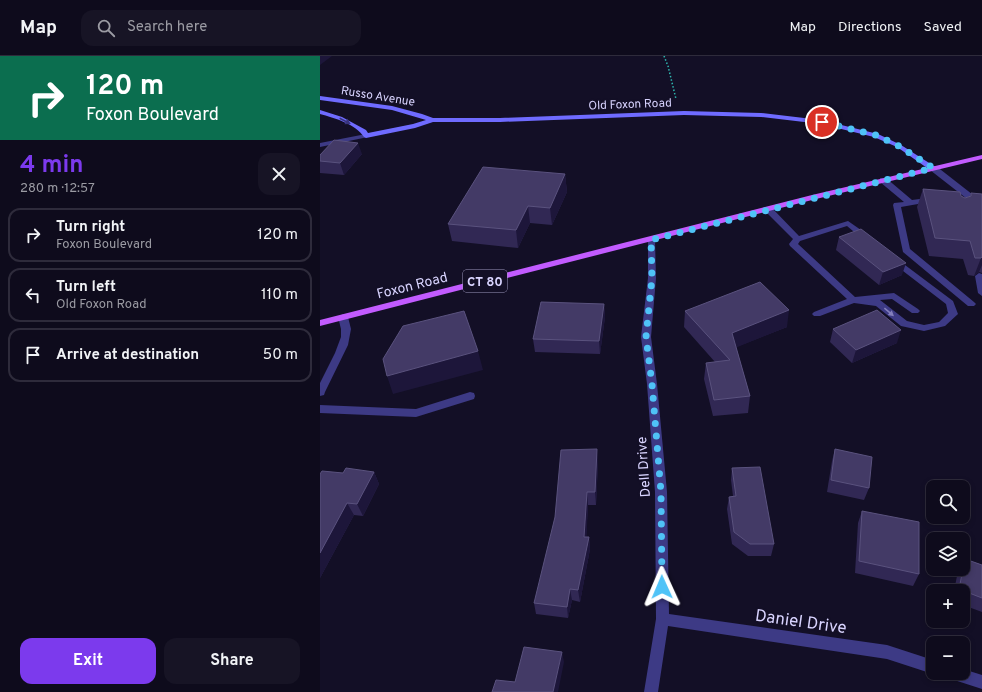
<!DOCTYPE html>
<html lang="en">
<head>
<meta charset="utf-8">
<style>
  :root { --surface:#0e0b1c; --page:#171425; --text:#f1f3f6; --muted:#9b9ba3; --line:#2e2b3b; --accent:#7c3aed }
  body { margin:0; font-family:Overpass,sans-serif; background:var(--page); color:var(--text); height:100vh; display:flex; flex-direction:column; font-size:15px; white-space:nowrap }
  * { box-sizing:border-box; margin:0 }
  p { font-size:13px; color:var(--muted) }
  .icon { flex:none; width:22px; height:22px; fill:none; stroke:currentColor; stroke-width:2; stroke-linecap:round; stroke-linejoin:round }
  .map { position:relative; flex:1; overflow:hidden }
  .side { display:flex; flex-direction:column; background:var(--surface); width:320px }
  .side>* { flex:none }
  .top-card { background:#0b6e4f; color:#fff; overflow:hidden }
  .tools { position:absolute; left:606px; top:424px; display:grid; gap:8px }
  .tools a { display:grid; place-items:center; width:44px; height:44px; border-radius:8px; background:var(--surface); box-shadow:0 2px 6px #0003,0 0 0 1px var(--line); font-size:20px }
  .pin { position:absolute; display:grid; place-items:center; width:34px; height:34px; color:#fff; margin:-17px; border:2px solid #fff; border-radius:50%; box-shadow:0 1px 4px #0007 }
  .me { position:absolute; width:44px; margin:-22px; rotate:359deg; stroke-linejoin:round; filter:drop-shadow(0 0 3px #0008) }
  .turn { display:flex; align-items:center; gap:14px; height:84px; padding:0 20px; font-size:18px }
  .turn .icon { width:52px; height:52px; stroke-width:2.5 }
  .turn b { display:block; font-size:28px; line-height:34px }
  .round { display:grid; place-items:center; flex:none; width:42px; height:42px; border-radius:12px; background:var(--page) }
  .summary { display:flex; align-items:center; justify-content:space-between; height:68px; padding:0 20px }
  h1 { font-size:24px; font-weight:700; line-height:30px; color:var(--accent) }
  .primary-button { display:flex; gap:8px; margin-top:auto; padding:8px 20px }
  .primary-button a { flex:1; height:46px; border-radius:12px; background:var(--accent); color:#fff; font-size:16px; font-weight:700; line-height:46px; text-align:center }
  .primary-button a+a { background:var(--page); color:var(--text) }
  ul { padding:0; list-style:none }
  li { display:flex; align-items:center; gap:12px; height:54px; margin:0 8px 6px; padding:0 12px; border:2px solid var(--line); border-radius:12px }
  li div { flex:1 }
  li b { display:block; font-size:15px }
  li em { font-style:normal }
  header { display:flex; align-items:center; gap:24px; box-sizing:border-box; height:56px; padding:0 20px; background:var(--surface); border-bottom:1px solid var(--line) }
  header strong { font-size:19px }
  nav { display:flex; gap:22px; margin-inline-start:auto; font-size:14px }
  .search { width:280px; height:36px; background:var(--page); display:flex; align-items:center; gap:10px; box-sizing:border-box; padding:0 14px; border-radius:12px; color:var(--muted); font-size:15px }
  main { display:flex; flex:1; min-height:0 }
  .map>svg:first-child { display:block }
</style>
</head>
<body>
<header>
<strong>Map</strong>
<div class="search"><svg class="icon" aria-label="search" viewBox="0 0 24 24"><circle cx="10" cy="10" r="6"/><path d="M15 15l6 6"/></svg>Search here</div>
<nav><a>Map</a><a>Directions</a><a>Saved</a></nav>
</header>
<main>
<section class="side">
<div class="top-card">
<div class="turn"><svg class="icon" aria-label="right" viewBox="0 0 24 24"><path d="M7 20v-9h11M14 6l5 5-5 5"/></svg><div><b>120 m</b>Foxon Boulevard</div></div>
</div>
<div class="summary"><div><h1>4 min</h1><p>280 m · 12:57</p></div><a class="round"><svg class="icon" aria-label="close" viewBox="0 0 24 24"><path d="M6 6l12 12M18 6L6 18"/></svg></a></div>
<ul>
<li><svg class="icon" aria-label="right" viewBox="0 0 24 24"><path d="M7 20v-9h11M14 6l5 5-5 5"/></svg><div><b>Turn right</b><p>Foxon Boulevard</p></div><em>120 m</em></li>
<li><svg class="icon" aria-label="left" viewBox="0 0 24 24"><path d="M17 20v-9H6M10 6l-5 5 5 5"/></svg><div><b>Turn left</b><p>Old Foxon Road</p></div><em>110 m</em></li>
<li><svg class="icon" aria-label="arrive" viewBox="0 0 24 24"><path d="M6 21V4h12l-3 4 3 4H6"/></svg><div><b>Arrive at destination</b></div><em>50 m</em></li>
</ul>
<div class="primary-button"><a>Exit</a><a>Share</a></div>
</section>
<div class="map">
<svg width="662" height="636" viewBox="0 0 662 636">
  <rect width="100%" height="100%" fill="#130f26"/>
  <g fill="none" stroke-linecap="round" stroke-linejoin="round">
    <path stroke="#2fb8b0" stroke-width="1.5" stroke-dasharray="1.5 2" stroke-linecap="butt" d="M344 0 348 10 356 43"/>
    <path fill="#3d3a85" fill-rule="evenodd" d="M610 110H616L657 142V146H651L610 114Z
      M560 122H566L592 144 615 141V145L581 151 590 193 654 246 656 248 654 250H648L583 196 573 149 574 147 584 146 560 126Z
      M445 151H451L479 180 528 165 551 181 552 183 551 185H545L527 170 480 185 478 188 535 241 574 237 598 253 600 255 598 257H592L572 243 560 244 587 265 604 269 619 266 628 257 626 248 570 205 569 203 573 200 633 245 638 258 625 270 604 275 581 270 556 250 534 247 500 260H494L492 258 494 256 527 243 470 190 469 188 473 183 445 155Z
      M659 217 662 218V240L658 237 655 220Z
      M150 336 154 337 155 340 154 343 96 361 0 357V349L96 353Z"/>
    <path fill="#3d3a85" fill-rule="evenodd" d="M46 78 48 79V81L0 91V87Z
      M328 182H334L335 184 336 222 331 281 337 328 347 436 349 558 567 589 613 604V617H615L613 618 567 603 348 570 338 636H324L336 563 335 436 327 328 321 281 328 222Z
      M23 258 28 261 31 273 28 289 5 336 4 339 0 340V327L15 297 21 281V273L18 261Z
      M643 613 662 619V633L628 622 626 617H643Z"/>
    <path fill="#6f6bff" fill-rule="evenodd" d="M0 40 72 50 102 58 113 62H180L364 55 441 57 501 64 558 78 581 89 617 112 613 114H610L577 91 554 81 501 68 441 61 364 59 180 66H113L95 72 46 82 44 81C36 68 14 62 0 58V54L22 61 46 74 48 77 93 68 106 64 72 54 0 44Z"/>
    <path fill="#c25bff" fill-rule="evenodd" d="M662 99V103L496 143 0 270V264L492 139Z"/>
  </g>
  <path fill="#312854" d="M42 98 24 119 0 117V99Z
    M245 118 247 136 232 169 210 167 198 192 132 185 128 168Z
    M603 133 641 140 645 142 650 140 651 137 662 138V217L659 216 654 220 648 219 643 203 609 200 597 151Z
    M519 181 582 219 559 229 516 194Z
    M284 248 285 261 280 298 215 296 213 283Z
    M365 255 467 271 416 291 430 340 428 357 393 360 384 323 386 307 395 306 364 271Z
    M513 273 577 287 532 307 510 286Z
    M515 393 549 432 544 444 507 436 512 405Z
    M278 406 276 449H268L266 481H269L270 493 260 546 252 544 248 562 216 558 214 547Z
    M412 412 454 488 451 500H428L412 488 407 453 409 441 413 440 411 424Z
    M54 416 59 428 43 460 34 459 0 522V418Z
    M542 455 599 518 593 530 535 517 538 467Z
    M645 503 662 509V556L643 549V535H634L638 515 639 513H643V507Z"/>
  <path fill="#1d163a" d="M0 0H12L0 9Z
    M38 87 42 98 24 119 20 107Z
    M245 118 247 136 232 169 230 152Z
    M208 150 210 167 198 192 196 174Z
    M662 201V209L659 216 654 220 661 202Z
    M586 207 582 219 559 229 563 216Z
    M284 248 285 261 280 298 279 285Z
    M469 254 467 271 410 294 412 277Z
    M581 274 577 287 532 307 536 294Z
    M158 295 163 314 73 338 67 320Z
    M277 393 278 406 276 449 275 436Z
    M54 416 59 428 43 460 37 448Z
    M267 436 268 449 266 493 264 481Z
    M27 447 34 459 0 522V497Z
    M269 481 270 493 260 546 258 534Z
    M250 533 252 544 248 562 247 551Z
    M242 596 244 606 238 636H233Z"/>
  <path fill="#433a66" stroke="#5a527e" d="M14 84 38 87 20 107 0 105V99Z
    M163 111 245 118 230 152 208 150 196 174 128 168Z
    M603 133 640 136 641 140 645 142 651 140V137L662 138V201L661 202H655L650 185 615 182Z
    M541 173 586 207 563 216 519 181Z
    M440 226 469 254 412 277 430 340 394 344 386 307 410 304 365 255Z
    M221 246 284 248 279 285 213 283Z
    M557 254 581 274 536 294 513 273Z
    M144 255 158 295 67 320 63 303 83 270Z
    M277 393 275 436H267L264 481H269L258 534 250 533 247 551 214 547 235 461 241 394Z
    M515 393 552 401 549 432 511 424Z
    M440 411 454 488H430L414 476 409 441 416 440 412 412Z
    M26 412 54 416 37 448 27 447 0 497V418L2 415 23 417Z
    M542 455 599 466V518L539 505Z
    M645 503 662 509V542L639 533Z
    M204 591 242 596 233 636H172L176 624 195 626Z"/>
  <defs><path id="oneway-solid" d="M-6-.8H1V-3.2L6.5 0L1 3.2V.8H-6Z"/></defs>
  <use fill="#38347d" href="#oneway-solid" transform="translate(25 65) rotate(27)"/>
  <use fill="#837fbc" href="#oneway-solid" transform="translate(569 256) rotate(40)"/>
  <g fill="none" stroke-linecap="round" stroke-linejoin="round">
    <path stroke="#4fc3f7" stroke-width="7" stroke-dasharray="0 12.6" d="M342 531 341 436 332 328 326 281 332 222 331 184 613 112 579 90 556 79 502 66"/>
  </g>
  <g text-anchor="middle" stroke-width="4" stroke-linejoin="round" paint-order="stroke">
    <g font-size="12" fill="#d9d4ff" stroke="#130f26">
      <text transform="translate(58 40) rotate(9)" y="4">Russo Avenue</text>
      <text transform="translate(310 48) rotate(-2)" y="4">Old Foxon Road</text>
    </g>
    <rect fill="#130f26" stroke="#9e99be" stroke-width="1" x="143" y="214" width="44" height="22" rx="3"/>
    <g font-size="13" font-weight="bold" fill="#d9d4ff">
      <text x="165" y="230">CT 80</text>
    </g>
    <g font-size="14" fill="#d9d4ff" stroke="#130f26">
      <text transform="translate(92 229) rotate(-14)" y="5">Foxon Road</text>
      <text transform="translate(323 411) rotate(-94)" y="5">Dell Drive</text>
    </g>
    <g font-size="17" fill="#d9d4ff" stroke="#130f26">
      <text transform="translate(481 565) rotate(8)" y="6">Daniel Drive</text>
    </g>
  </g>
</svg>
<div class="tools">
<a><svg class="icon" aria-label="search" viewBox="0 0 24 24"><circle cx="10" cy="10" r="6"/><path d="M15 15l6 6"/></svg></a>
<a><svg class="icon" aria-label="layers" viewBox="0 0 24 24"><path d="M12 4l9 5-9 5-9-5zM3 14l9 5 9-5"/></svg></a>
<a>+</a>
<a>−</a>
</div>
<div class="pin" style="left:502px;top:66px;background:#d93025"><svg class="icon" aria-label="arrive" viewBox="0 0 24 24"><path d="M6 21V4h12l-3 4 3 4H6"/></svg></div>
<svg class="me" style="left:342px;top:531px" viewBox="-20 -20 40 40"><path d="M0-17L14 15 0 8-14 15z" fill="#4fc3f7" stroke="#fff" stroke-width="4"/></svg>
</div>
</main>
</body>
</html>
